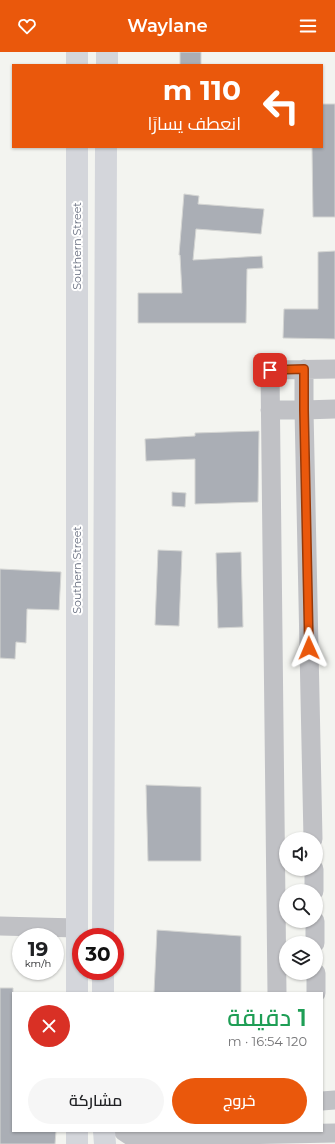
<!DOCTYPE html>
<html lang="ar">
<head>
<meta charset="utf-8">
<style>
  :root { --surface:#fff; --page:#f6f6f6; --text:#202124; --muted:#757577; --accent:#ea580c }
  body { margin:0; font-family:Montserrat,Cairo,sans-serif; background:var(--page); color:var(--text); direction:rtl; height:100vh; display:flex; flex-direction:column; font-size:15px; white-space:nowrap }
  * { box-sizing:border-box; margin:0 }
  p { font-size:13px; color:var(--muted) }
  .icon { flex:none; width:22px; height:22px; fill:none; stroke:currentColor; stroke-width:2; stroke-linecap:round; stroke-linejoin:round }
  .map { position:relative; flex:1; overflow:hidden; direction:ltr }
  .details { position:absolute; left:12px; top:940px; width:311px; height:140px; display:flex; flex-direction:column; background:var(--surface); border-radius:0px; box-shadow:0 1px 3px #0004; direction:rtl }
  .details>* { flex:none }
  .top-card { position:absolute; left:12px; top:12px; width:311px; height:84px; border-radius:0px; box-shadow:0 1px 3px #0004; direction:rtl; background:#ea580c; color:#fff; overflow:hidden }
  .fabs { position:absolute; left:279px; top:780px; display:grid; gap:8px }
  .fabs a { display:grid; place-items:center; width:44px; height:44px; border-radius:50%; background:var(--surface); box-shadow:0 1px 3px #0004; font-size:20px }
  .speed { position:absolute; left:12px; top:876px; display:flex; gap:8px; font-size:20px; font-weight:700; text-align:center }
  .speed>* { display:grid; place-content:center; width:52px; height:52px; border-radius:50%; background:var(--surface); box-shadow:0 1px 3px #0004; line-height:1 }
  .speed small { font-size:10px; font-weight:400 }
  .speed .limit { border:6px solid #d22; background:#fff; color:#111 }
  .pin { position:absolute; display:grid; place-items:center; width:34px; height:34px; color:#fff; margin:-17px; border-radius:8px; box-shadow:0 2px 6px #0006 }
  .me { position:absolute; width:44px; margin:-22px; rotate:359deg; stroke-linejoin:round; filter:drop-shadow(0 0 3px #0008) }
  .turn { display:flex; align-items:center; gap:14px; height:84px; padding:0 16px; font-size:18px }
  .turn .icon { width:52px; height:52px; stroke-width:2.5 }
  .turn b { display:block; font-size:28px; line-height:34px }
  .round { display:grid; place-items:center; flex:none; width:42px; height:42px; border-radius:21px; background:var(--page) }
  .headline { display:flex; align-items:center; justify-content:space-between; height:68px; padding:0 16px }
  h1 { font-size:24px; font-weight:600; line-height:30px; color:#1e9e55 }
  .action { display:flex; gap:8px; margin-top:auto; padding:8px 16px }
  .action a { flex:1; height:46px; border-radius:24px; background:var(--accent); color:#fff; font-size:16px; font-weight:600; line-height:46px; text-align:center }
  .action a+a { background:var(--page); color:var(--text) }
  header { display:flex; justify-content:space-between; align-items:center; height:52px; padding:0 16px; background:var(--accent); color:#fff; font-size:18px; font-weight:600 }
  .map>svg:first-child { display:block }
</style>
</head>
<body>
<header><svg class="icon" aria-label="menu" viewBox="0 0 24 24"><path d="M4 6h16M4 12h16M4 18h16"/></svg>Waylane<svg class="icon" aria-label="heart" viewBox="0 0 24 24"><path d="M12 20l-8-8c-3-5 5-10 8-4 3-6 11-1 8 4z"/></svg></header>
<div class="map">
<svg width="335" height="1092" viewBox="0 0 335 1092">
  <rect width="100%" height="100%" fill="#f3f4f0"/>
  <path fill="#aaaeb5" stroke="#d4d5d3" d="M180 0H201V13H180Z
    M322 52H335V165H313L312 95H322Z
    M184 142 199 144 198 152 264 157 261 182 196 177 193 208 262 204 263 216 247 217 246 271H138V241H182L180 203H179Z
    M335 199V287L283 286 284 257H318V200Z
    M259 379 258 450 195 452V407L146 409 145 387 195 384V381Z
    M172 440 186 441 185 455 172 454Z
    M158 498 182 499 179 574 155 573Z
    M241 500 243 575 218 576 216 501Z
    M0 517 61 520 59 558 27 557 26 591 16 590 15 607 0 606Z
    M146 733 201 735V809H148Z
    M157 878 241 884V941H154Z
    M0 936H13V1079H56L55 1092H0Z"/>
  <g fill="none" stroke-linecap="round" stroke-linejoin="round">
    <path stroke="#c0c1c5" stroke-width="19" d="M304 317V358L313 787
      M270 358H304L335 357
      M314 817V839
      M315 869V891
      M0 874 77 876
      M316 921V941
      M277 941 270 318 335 317
      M322 1049 335 1048
      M123 1079 132 1085 335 1081"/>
    <path stroke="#d4d6db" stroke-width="22" d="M77 0V13
      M107 13V0
      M77 95V941
      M103 885 106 95
      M103 941V919
      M104 1079 105 1092
      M77 1092V1079"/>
  </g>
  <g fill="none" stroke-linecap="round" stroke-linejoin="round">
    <defs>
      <path id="route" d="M270 318 304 317V358L309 596"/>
    </defs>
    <use href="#route" stroke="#983908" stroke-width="10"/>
    <use href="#route" stroke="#ea580c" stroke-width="7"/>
  </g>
  <g text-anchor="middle" stroke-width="4" stroke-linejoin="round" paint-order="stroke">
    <g font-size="11" fill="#666d7e" stroke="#fff">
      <text transform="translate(77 194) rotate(-90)" y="4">Southern Street</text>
      <text transform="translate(77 518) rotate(-90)" y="4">Southern Street</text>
    </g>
  </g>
</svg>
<div class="fabs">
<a><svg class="icon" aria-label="sound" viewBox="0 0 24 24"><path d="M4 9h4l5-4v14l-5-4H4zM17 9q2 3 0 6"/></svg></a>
<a><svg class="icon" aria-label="search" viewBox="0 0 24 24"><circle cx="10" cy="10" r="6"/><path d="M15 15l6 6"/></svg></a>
<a><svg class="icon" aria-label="layers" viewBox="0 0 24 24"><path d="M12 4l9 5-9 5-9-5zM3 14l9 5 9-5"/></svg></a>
</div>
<div class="speed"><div>19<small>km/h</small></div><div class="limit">30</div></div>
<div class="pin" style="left:270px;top:318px;background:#d93025"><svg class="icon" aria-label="arrive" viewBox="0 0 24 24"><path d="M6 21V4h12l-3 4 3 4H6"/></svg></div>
<svg class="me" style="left:309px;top:596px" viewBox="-20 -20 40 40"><path d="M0-17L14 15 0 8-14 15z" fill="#ea580c" stroke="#fff" stroke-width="4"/></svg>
<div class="top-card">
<div class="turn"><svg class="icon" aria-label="left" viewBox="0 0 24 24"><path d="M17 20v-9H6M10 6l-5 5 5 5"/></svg><div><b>110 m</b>انعطف يسارًا</div></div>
</div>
<section class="details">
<div class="headline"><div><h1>1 دقيقة</h1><p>120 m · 16:54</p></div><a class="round" style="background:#d93025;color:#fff"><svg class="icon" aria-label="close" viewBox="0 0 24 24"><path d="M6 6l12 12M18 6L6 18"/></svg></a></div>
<div class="action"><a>خروج</a><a>مشاركة</a></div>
</section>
</div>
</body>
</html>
